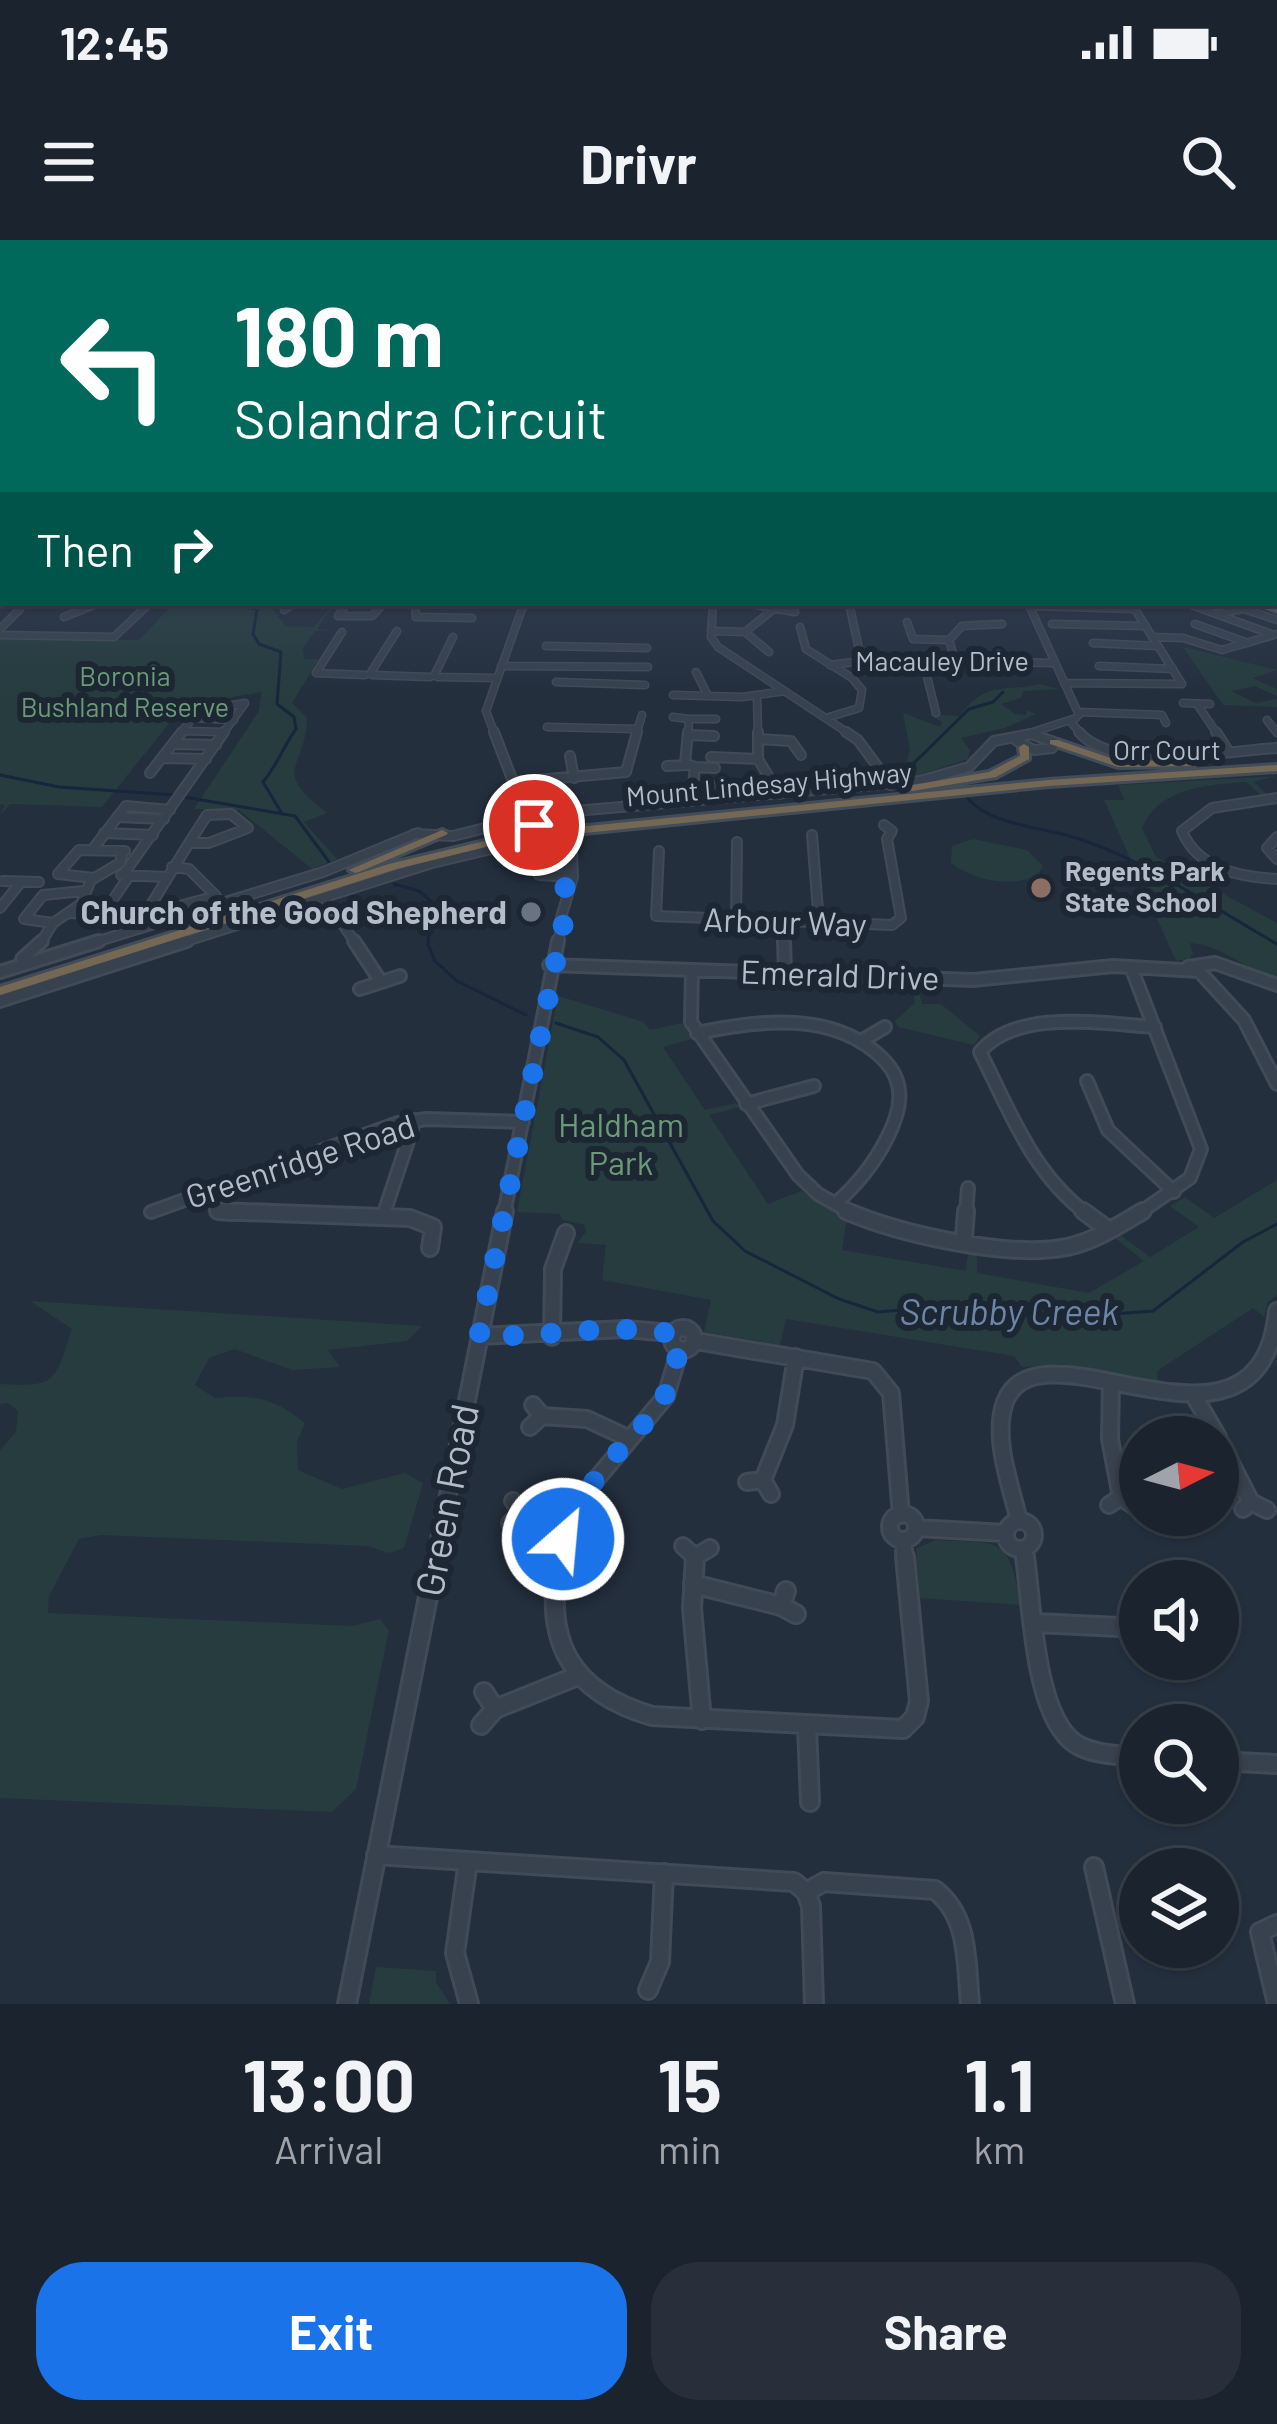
<!DOCTYPE html>
<html lang="en">
<head>
<meta charset="utf-8">
<style>
  :root { --surface:#1b232e; --page:#282f3a; --text:#f1f3f6; --muted:#a0a4aa; --line:#39404a; --accent:#1a73e8 }
  body { margin:0; font-family:Barlow,sans-serif; background:var(--page); color:var(--text); height:100vh; display:flex; flex-direction:column; font-size:45px; white-space:nowrap }
  * { box-sizing:border-box; margin:0 }
  p { font-size:39px; color:var(--muted) }
  .icon { flex:none; width:66px; height:66px; fill:none; stroke:currentColor; stroke-width:2; stroke-linecap:round; stroke-linejoin:round }
  .map { position:relative; height:1764px; overflow:hidden }
  .details { display:flex; flex-direction:column; background:var(--surface); flex:1 }
  .details>* { flex:none }
  .guide { position:absolute; left:0px; top:0px; width:1278px; height:366px; box-shadow:0 3px 9px #0004,0 0 0 3px var(--line); background:#00695c; color:#fff; overflow:hidden }
  .needle { width:78px; rotate:84deg }
  .buttons { position:absolute; left:1119px; top:1176px; display:grid; gap:24px }
  .buttons a { display:grid; place-items:center; width:120px; height:120px; border-radius:50%; background:var(--surface); box-shadow:0 3px 9px #0004,0 0 0 3px var(--line); font-size:60px }
  .pin { position:absolute; display:grid; place-items:center; width:102px; height:102px; color:#fff; margin:-51px; border:6px solid #fff; border-radius:50%; box-shadow:0 3px 12px #0007 }
  .me { position:absolute; width:132px; margin:-66px; rotate:27deg; stroke-linejoin:round; filter:drop-shadow(0 0 9px #0008) }
  .turn { display:flex; align-items:center; gap:42px; height:252px; padding:0 36px; font-size:54px }
  .turn .icon { width:156px; height:156px; stroke-width:2.5 }
  .turn b { display:block; font-size:84px; line-height:102px }
  .then { display:flex; align-items:center; height:114px; padding:0 36px; background:#0003; gap:24px; font-size:45px }
  .eta { display:flex; justify-content:space-evenly; align-items:center; height:204px; text-align:center }
  .eta b { font-size:72px; font-weight:700; line-height:84px }
  .primary-button { display:flex; gap:24px; margin-top:auto; padding:24px 36px }
  .primary-button a { flex:1; height:138px; border-radius:48px; background:var(--accent); color:#fff; font-size:48px; font-weight:700; line-height:138px; text-align:center }
  .primary-button a+a { background:var(--page); color:var(--text) }
  .status { display:flex; justify-content:space-between; align-items:center; height:84px; padding:0 60px; background:var(--surface); direction:ltr }
  .status svg { height:33px; fill:currentColor }
  header { display:flex; justify-content:space-between; align-items:center; height:156px; padding:0 36px; background:var(--surface); font-size:54px; font-weight:700 }
  .map>svg:first-child { display:block }
</style>
</head>
<body>
<div class="status"><b>12:45</b><svg viewBox="0 0 49 12"><path d="M0 12V9h3v3zM5 12V6h3v6zM10 12V3h3v9zM15 12V0h3v12zM26 1h20v11H26zM47 4h2v5h-2z"/></svg></div>
<header><svg class="icon" aria-label="menu" viewBox="0 0 24 24"><path d="M4 6h16M4 12h16M4 18h16"/></svg>Drivr<svg class="icon" aria-label="search" viewBox="0 0 24 24"><circle cx="10" cy="10" r="6"/><path d="M15 15l6 6"/></svg></header>
<div class="map">
<svg width="1277" height="1764" viewBox="0 0 1277 1764">
  <rect width="100%" height="100%" fill="#242f3e"/>
  <path fill="#263c3f" d="M174 363H269L285 386 314 387 334 363 317 389 336 390 315 391 303 408 304 419H319L292 463 307 478C306 531 269 528 327 573L304 582 337 619 312 629 239 570 194 569 259 471 261 452 183 466 102 567 10 564 0 575 5 565 0 564V397L139 400Z
    M1183 407 1277 430 1253 438 1277 449V456L1255 446 1232 451 1255 463 1277 459V467L1223 465Z
    M1039 444 1060 449 1024 451 1021 458 1001 464 1015 474 1026 475V470L1036 474 1005 488 961 498 970 510 968 519 916 536 906 524 910 510 903 473 940 487 942 482 928 474 960 476C985 439 1008 453 1039 444Z
    M1277 536 1254 542 1269 556H1262L1246 542C1206 545 1158 548 1142 588L1156 617 1183 631 1204 623 1210 627 1190 636 1277 683V739C1246 730 1221 705 1190 703L1193 714 1189 719 1176 721 1104 560H1124L1118 545Z
    M973 599 1027 610 1043 626 1038 635C1011 648 975 641 951 623L952 606Z
    M912 744H917L922 764H941L980 796 974 805 898 787 895 781 915 763Z
    M558 756 644 782 650 790 682 783 692 799 663 807 705 870 736 863 739 867 709 875 768 964 801 951 847 978 842 1010 966 1031 969 1005 977 1006V1033L1089 1053 1144 1021 1114 997 1119 994 1150 1017 1199 987 1170 966 1185 957 1214 978 1277 940V1055L1268 1062 1264 1077 1253 1068 1157 1131 1158 1141 1061 1124 1022 1127 1014 1116 786 1079 780 1105 704 1092 711 1060 602 1040 606 1005 577 1003 586 992 585 985 562 980 560 974 517 972Z
    M30 1061 422 1086 407 1101 328 1110 340 1127 292 1130 235 1109 209 1118 195 1145 215 1158C254 1154 274 1158 305 1183L297 1202 298 1230 342 1249 405 1233 423 1243 404 1308 389 1313 368 1306 101 1295 79 1299 49 1356 48 1373 352 1386 380 1379 389 1390 356 1549 332 1572 0 1558V1210L16 1192 18 1171 8 1163 0 1164V1144C59 1147 54 1142 72 1089Z
    M935 1300C1002 1304 1008 1294 1021 1365L920 1358 916 1309Z
    M376 1727 436 1731V1742L450 1764H369Z"/>
  <g fill="none" stroke-linecap="round" stroke-linejoin="round">
    <path stroke="#17263c" stroke-width="3" d="M229 363 257 369 253 394 259 404 281 412 277 464 294 477 296 489C283 507 278 524 263 542L281 572
      M914 523 969 469 993 462 1003 452
      M0 535 59 547 176 555
      M184 557 295 576 329 622
      M968 559C988 582 1033 587 1062 594 1134 612 1213 668 1277 704
      M1169 641 1183 634
      M394 644 419 651 431 661 428 704 435 721 457 741 526 775
      M556 783 598 797 624 820 713 981 745 1011 839 1059 878 1072 971 1064 1047 1079 1153 1071 1243 1002 1277 984"/>
    <defs>
      <path id="minor-far4" d="M347 363 338 376H372L384 363
        M415 363 416 377 472 378
        M713 363 711 397 718 407 851 495
        M849 363 861 419
        M913 363 984 364
        M1028 363 1079 475
        M1186 363 1271 394
        M750 364 795 372
        M1030 366 1135 369
        M284 370 294 363
        M1220 373 1244 369 1277 380
        M64 377 96 364H148
        M907 382 913 399 949 400
        M1052 384 1145 386
        M1195 384 1248 403
        M800 387 806 409 852 438 862 450 859 468 826 478
        M0 389 20 369
        M711 391 745 392
        M342 392 316 433 365 435
        M0 395 114 397 150 363
        M1152 397 1183 398 1222 410 1277 394
        M1093 403 1158 406
        M546 406 647 408
        M769 412 745 392 780 364
        M923 420 936 473
        M955 421 949 400 962 386 1002 384
        M830 425 877 419 1054 423
        M501 426 648 427
        M1099 426 1173 429
        M696 432 708 456
        M370 434 397 391
        M372 435 430 437
        M434 436 453 397
        M438 437 496 438
        M556 442 645 445
        M1064 443 1182 444 1131 363
        M673 455 742 457 785 451
        M757 456 758 495
        M1183 463 1210 464
        M1197 464 1218 495
        M1078 472 1162 475 1166 483
        M673 477 689 479 688 495
        M192 478 234 480
        M689 479H716
        M1267 480 1277 493
        M1071 482 1082 495
        M547 487 638 489
        M183 491 225 492
        M1027 494 1076 478
        M179 495 198 471 245 463 222 495
        M495 495 486 471 524 363
        M636 495 642 475
        M1025 495H1034"/>
      <path id="minor-far3" d="M494 492 522 565 572 612 573 637 560 681
        M688 492 685 523 695 527 693 544 711 545
        M758 492V519L779 554
        M846 492 858 500 891 545
        M1079 492C1113 533 1226 511 1277 508
        M1216 492 1229 512
        M689 495 714 496
        M758 499 791 501 801 515
        M1017 501 1034 510 1052 508 1054 502
        M173 504 216 505
        M570 516 574 538
        M711 517 758 519
        M162 518 206 519
        M667 526 687 525
        M695 527 715 528
        M150 533 182 492
        M514 542 626 532 637 492
        M1277 558 1212 568 1182 591C1198 629 1239 637 1277 639
        M231 574 248 588 209 603H189L207 575Z
        M117 577 164 579
        M539 590 566 618 567 632
        M104 593 153 595
        M414 594 453 596 541 574 920 541 969 527 994 501 1031 494 1054 502
        M812 595 819 683
        M1277 597 1267 608 1277 619
        M92 610 126 566 170 570
        M659 611 656 676 892 685 901 678 887 599 892 591 884 585
        M121 635 166 637
        M123 635 224 492
        M94 638 58 634 79 610 125 611
        M3 641 39 642
        M325 658 356 704
        M0 668 21 642
        M68 673 111 674 125 681 216 656 189 629 172 627
        M104 673 129 636
        M144 676 189 603
        M736 680 737 602
        M784 682V704
        M53 683 24 679 43 655 84 651
        M40 704 53 683 81 664 91 640 120 623 123 611
        M89 704 323 632 418 593
        M177 704 432 623 500 607 523 609 539 635 573 637
        M558 704 563 678"/>
      <path id="minor-far2" d="M354 701 381 742
        M784 701 785 732
        M22 719 42 701
        M549 725 973 740 1113 726 1199 731 1244 780 1277 844
        M1131 727 1201 909 1190 938 1138 974
        M1188 727 1215 723 1277 745
        M692 730 691 782 798 935 818 954 853 974
        M0 732 99 701
        M360 749 400 736
        M0 761 187 701
        M697 793C759 780 835 770 884 820 907 844 901 871 887 898 874 924 857 945 835 964
        M863 800 885 787
        M1087 841 1108 890 1174 952
        M746 864 814 846
        M204 952 220 973 234 974
        M151 972 398 883 427 879 523 882
        M384 973 415 880
        M504 974 558 701
        M966 974 968 948
        M1087 974C1032 933 1010 871 980 812 1017 768 1104 784 1155 787"/>
      <path id="minor-far1" d="M218 971 410 978 433 987 430 1008
        M846 971C900 994 1009 1019 1067 1007 1095 1001 1119 985 1143 971
        M1083 971 1109 990
        M964 997 966 971
        M672 1099a11 11 0 1 1 22 0a11 11 0 1 1-22 0Z
        M479 1096 625 1089 672 1093
        M552 1097 553 1029 566 993
        M696 1101 873 1131 891 1153 901 1275
        M1111 1142 1110 1199 1121 1257
        M1193 1154 1218 1197
        M542 1176 587 1179 630 1199
        M530 1187 542 1176 533 1165
        M1218 1198 1251 1262
        M763 1240 785 1185 796 1117
        M747 1242 763 1240 771 1254
        M1109 1265 1121 1257 1137 1268
        M1243 1269 1251 1262 1267 1270
        M522 1272 573 1276
        M890 1287a13 13 0 1 1 26 0a13 13 0 1 1-26 0Z
        M1006 1295a14 14 0 1 1 28 0a14 14 0 1 1-28 0Z
        M1019 1281C1011 1246 992 1198 1005 1162 1040 1072 1259 1247 1277 1071
        M510 1283 522 1272 513 1261
        M917 1288 1005 1293
        M903 1300 905 1320
        M683 1306 695 1317 710 1308
        M1024 1308 1026 1320
        M435 1320 505 971
        M558 1320 584 1254 666 1156 680 1109"/>
      <path id="minor" d="M559 1317C543 1401 570 1452 652 1476L903 1489 915 1477 919 1461 905 1317
        M695 1317 692 1368 702 1480
        M1025 1317C1032 1365 1034 1477 1076 1504 1094 1515 1119 1515 1140 1517
        M693 1344 781 1366
        M786 1351 781 1366 796 1374
        M1036 1383 1140 1388
        M495 1469 575 1437
        M481 1485 495 1469 484 1452
        M807 1486 810 1562
        M1218 1521 1277 1524
        M376 1615 794 1642 806 1652 811 1666 814 1764
        M468 1621 455 1713 469 1764
        M1094 1627 1125 1764
        M806 1652 824 1642 935 1650C970 1677 966 1724 970 1764
        M1277 1684 1260 1692 1277 1764
        M648 1750 660 1722 664 1633
        M347 1764 436 1317"/>
      <path id="major" d="M1260 363 1277 369"/>
      <path id="highway" d="M1050 500H1058L1119 521 1192 520 1197 523 1192 526 1118 527 1050 504Z
        M1024 504 1029 507V519L996 537 912 551 907 548 912 545 989 532 1020 516 1019 507Z
        M1277 525V531L1049 546 545 597 563 605V609L559 610 530 598 518 599 397 629 0 755V747L389 624 518 593 1049 540Z
        M442 590 448 593 446 595 359 632 355 633 349 630Z"/>
    </defs>
    <use href="#minor-far4" stroke="#414a57" stroke-width="9"/>
    <use href="#minor-far3" stroke="#414a57" stroke-width="12"/>
    <use href="#minor-far2" stroke="#414a57" stroke-width="16"/>
    <use href="#minor-far1" stroke="#414a57" stroke-width="20"/>
    <use href="#minor" stroke="#414a57" stroke-width="22"/>
    <use href="#major" stroke="#414a57" stroke-width="10"/>
    <use href="#highway" stroke="#434c59" stroke-width="6"/>
    <use href="#minor-far4" stroke="#38414e" stroke-width="6"/>
    <use href="#minor-far3" stroke="#38414e" stroke-width="8"/>
    <use href="#minor-far2" stroke="#38414e" stroke-width="10"/>
    <use href="#minor-far1" stroke="#38414e" stroke-width="14"/>
    <use href="#minor" stroke="#38414e" stroke-width="16"/>
    <use href="#major" stroke="#56606e" stroke-width="8"/>
    <use href="#highway" fill="#746855" fill-rule="evenodd"/>
  </g>
  <linearGradient id="sky" x2="0" y2="1"><stop stop-color="#141a22"/><stop offset="0.45" stop-color="#3f4d63"/><stop offset="1" stop-color="#3f4d63" stop-opacity="0"/></linearGradient>
  <rect width="1277" height="452" fill="url(#sky)"/>
  <g fill="none" stroke-linecap="round" stroke-linejoin="round">
    <path stroke="#1a73e8" stroke-width="21" stroke-dasharray="0 37.8" d="M534 585 566 618 564 681 479 1096C541 1098 613 1082 672 1094L671 1103 680 1109 662 1164 598 1234 563 1299"/>
  </g>
  <circle fill="#8d6e63" stroke="#1d2633" stroke-width="4.5" cx="1041" cy="648" r="12"/>
  <circle fill="#6b7280" stroke="#1d2633" stroke-width="4.5" cx="531" cy="672" r="12"/>
  <g text-anchor="middle" stroke-width="12" stroke-linejoin="round" paint-order="stroke">
    <g font-size="27" fill="#b4bcc9" stroke="#1d2633">
      <text x="942" y="431">Macauley Drive</text>
      <text x="1167" y="520">Orr Court</text>
      <text transform="translate(769 545) rotate(-5)" y="9">Mount Lindesay Highway</text>
    </g>
    <g font-size="27" fill="#6b9a76" stroke="#1d2633">
      <text x="125" y="446">Boronia<tspan x="125" dy="31">Bushland Reserve</tspan></text>
    </g>
    <g font-size="27" font-weight="bold" fill="#b4bcc9" stroke="#1d2633" text-anchor="start">
      <text x="1065" y="641">Regents Park<tspan x="1065" dy="31">State School</tspan></text>
    </g>
    <g font-size="33" font-weight="bold" fill="#b4bcc9" stroke="#1d2633" text-anchor="end">
      <text x="507" y="684">Church of the Good Shepherd</text>
    </g>
    <g font-size="33" fill="#b4bcc9" stroke="#1d2633">
      <text transform="translate(785 682) rotate(2)" y="12">Arbour Way</text>
      <text transform="translate(840 735) rotate(2)" y="12">Emerald Drive</text>
      <text transform="translate(300 921) rotate(-18)" y="12">Greenridge Road</text>
    </g>
    <g font-size="33" fill="#6b9a76" stroke="#1d2633">
      <text x="621" y="897">Haldham<tspan x="621" dy="38">Park</tspan></text>
    </g>
    <g font-size="36" font-style="italic" fill="#6d86a8" stroke="#1d2633">
      <text x="1009" y="1085">Scrubby Creek</text>
    </g>
    <g font-size="39" fill="#b4bcc9" stroke="#1d2633">
      <text transform="translate(447 1260) rotate(-79)" y="14">Green Road</text>
    </g>
  </g>
</svg>
<div class="buttons">
<a><svg class="needle" viewBox="-14 -14 28 28"><path d="M0-13l5 13h-10z" fill="#e53935"/><path d="M0 13l5-13h-10z" fill="#a0a4aa"/></svg></a>
<a><svg class="icon" aria-label="sound" viewBox="0 0 24 24"><path d="M4 9h4l5-4v14l-5-4H4zM17 9q2 3 0 6"/></svg></a>
<a><svg class="icon" aria-label="search" viewBox="0 0 24 24"><circle cx="10" cy="10" r="6"/><path d="M15 15l6 6"/></svg></a>
<a><svg class="icon" aria-label="layers" viewBox="0 0 24 24"><path d="M12 4l9 5-9 5-9-5zM3 14l9 5 9-5"/></svg></a>
</div>
<div class="pin" style="left:534px;top:585px;background:#d93025"><svg class="icon" aria-label="arrive" viewBox="0 0 24 24"><path d="M6 21V4h12l-3 4 3 4H6"/></svg></div>
<svg class="me" style="left:563px;top:1299px" viewBox="-20 -20 40 40"><circle r="17" fill="#1a73e8" stroke="#fff" stroke-width="3"/><path d="M0-11L8 9 0 5-8 9z" fill="#fff"/></svg>
<div class="guide">
<div class="turn"><svg class="icon" aria-label="left" viewBox="0 0 24 24"><path d="M17 20v-9H6M10 6l-5 5 5 5"/></svg><div><b>180 m</b>Solandra Circuit</div></div>
<div class="then">Then<svg class="icon" aria-label="right" viewBox="0 0 24 24"><path d="M7 20v-9h11M14 6l5 5-5 5"/></svg></div>
</div>
</div>
<section class="details">
<div class="eta">
<div><b>13:00</b><p>Arrival</p></div>
<div><b>15</b><p>min</p></div>
<div><b>1.1</b><p>km</p></div>
</div>
<div class="primary-button"><a>Exit</a><a>Share</a></div>
</section>
</body>
</html>
